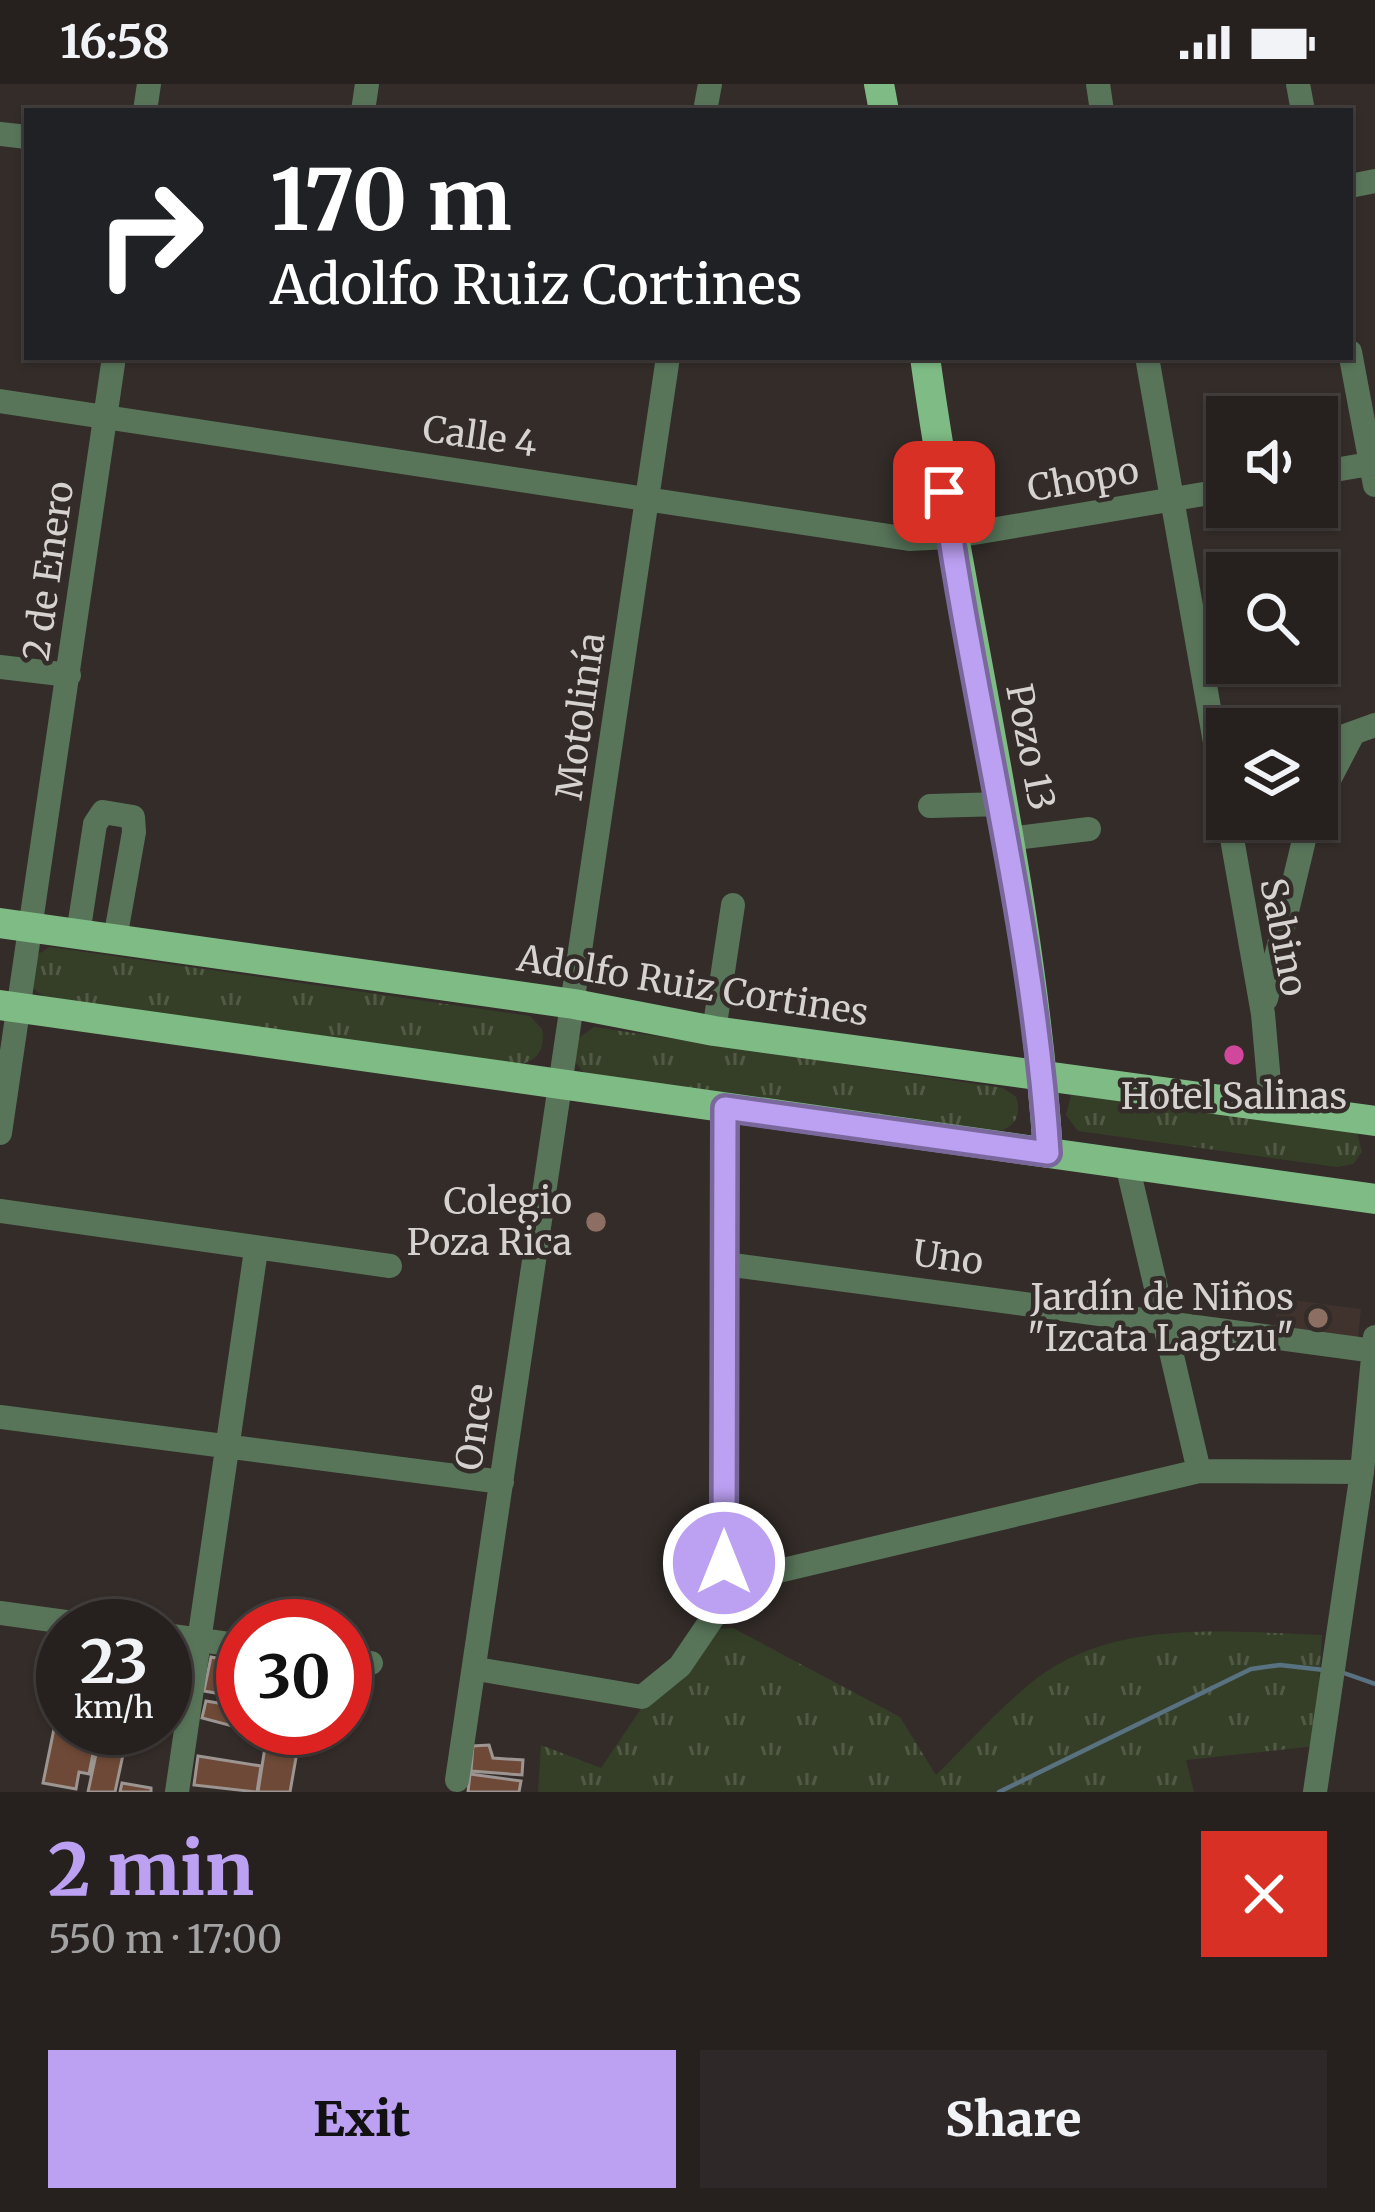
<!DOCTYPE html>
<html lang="en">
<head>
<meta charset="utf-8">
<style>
  :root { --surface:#26211f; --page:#2e2928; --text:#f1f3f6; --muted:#a4a3a4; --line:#423e3d; --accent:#bca0f2 }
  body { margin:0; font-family:Merriweather,serif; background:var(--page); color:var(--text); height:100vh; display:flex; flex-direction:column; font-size:45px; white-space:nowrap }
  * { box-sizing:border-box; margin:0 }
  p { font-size:39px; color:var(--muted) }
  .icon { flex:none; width:66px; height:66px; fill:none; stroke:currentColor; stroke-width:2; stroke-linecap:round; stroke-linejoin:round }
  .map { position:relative; height:1708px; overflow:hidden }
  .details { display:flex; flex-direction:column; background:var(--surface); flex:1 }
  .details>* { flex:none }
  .top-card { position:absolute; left:24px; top:24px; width:1329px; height:252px; border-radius:0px; box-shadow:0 3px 9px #0004,0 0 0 3px var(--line); background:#202124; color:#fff; overflow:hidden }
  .controls { position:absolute; left:1206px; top:312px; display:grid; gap:24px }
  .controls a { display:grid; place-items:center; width:132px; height:132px; border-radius:0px; background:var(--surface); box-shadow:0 3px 9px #0004,0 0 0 3px var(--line); font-size:60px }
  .speed { position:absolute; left:36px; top:1515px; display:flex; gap:24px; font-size:60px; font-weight:700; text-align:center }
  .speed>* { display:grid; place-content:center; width:156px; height:156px; border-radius:50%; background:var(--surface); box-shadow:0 3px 9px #0004,0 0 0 3px var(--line); line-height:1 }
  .speed small { font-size:30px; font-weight:400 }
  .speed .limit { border:18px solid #d22; background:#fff; color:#111 }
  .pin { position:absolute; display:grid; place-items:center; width:102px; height:102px; color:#fff; margin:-51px; border-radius:24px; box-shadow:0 6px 18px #0006 }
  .me { position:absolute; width:132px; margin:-66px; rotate:0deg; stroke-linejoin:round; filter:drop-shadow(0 0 9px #0008) }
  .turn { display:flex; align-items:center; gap:42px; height:252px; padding:0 48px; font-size:54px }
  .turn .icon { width:156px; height:156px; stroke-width:2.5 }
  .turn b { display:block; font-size:84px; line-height:102px }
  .round { display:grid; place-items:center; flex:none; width:126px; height:126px; border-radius:0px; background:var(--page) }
  .headline { display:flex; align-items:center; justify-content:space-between; height:204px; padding:0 48px }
  h1 { font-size:72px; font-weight:800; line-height:90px; color:var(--accent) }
  .primary-button { display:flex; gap:24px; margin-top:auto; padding:24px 48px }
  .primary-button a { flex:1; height:138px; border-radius:0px; background:var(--accent); color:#111; font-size:48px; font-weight:800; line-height:138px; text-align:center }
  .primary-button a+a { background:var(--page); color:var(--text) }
  .status { display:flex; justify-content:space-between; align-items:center; height:84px; padding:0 60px; background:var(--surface); direction:ltr }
  .status svg { height:33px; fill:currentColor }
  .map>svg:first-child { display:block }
</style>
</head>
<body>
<div class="status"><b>16:58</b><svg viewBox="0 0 49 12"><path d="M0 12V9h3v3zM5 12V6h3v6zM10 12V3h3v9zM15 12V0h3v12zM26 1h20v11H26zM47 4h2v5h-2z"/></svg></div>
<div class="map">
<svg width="1375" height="1708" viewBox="0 0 1375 1708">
  <defs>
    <pattern id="grass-tufts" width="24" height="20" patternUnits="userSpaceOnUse" patternTransform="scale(3)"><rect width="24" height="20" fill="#353f28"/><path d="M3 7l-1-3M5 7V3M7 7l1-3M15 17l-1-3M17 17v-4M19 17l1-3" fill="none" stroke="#525a46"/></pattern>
  </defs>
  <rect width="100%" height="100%" fill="#332c29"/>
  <path fill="#40332e" d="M1278 1214 1361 1225 1358 1254 1275 1244Z"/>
  <path fill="url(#grass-tufts)" d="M50 863 530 932 542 945C546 965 537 978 517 981L46 914 33 904 35 872Z
    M594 943 1003 1004 1016 1013C1022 1029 1016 1043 999 1047L584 989 575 978 576 956Z
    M1071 1011 1356 1045 1362 1068 1353 1080 1337 1083 1078 1047 1066 1031Z
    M733 1544 900 1633 936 1691C968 1660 1000 1623 1036 1595 1115 1534 1228 1548 1322 1551L1315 1662 1186 1676 1194 1708H538L541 1661 601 1684 694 1546Z"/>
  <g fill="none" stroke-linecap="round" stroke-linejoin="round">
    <path stroke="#587281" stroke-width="4.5" d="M1341 1588 1375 1600
      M999 1708 1251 1585 1280 1581 1324 1586"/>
  </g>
  <path fill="#6e4937" stroke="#9c9591" stroke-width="3" d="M1329 323 1337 363 1317 367V333H1274Z
    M62 1563H63V1633L53 1631Z
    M165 1571 181 1573 172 1639 165 1638Z
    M211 1573 228 1576 221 1610 204 1607Z
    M228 1576 243 1579V1614L221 1610Z
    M219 1614 243 1619V1644H256L255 1648 202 1634 206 1617 218 1619Z
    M56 1635 63 1636V1644H98L89 1690 79 1688 76 1705 43 1699Z
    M115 1644 131 1646 128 1663 112 1659Z
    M98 1661 124 1666 115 1708H88Z
    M489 1661 493 1674 523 1676 522 1691 471 1687 473 1662Z
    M265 1663 297 1668 290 1708H258Z
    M198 1672 261 1682 257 1708 194 1701Z
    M470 1690 521 1697 519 1708H468Z
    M122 1699 151 1704V1708H120Z"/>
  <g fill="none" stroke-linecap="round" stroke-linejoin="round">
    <path stroke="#58755a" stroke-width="24" d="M1098 0 1102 27
      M1298 0 1303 27
      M145 27 149 0
      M363 27 367 0
      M705 27 710 0
      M0 50 27 53
      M1350 102 1375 97
      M1350 268 1375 401
      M1147 273 1263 930 1271 1021
      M0 317 909 455 950 453 1227 406
      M1317 389 1375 379
      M0 583 69 591
      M1317 662 1375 641
      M1317 719 1353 650
      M930 722 1003 720
      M1008 755 1089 745
      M78 850 95 740 103 728 133 733 134 748 115 855
      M1266 915 1309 735
      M714 947 733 821
      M0 1049 114 273
      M1127 1080 1199 1387
      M0 1127 390 1182
      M725 1180 1375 1267
      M0 1333 502 1398
      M724 1500 1199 1387 1362 1388
      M0 1529 95 1542
      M165 1551 243 1562
      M345 1575 371 1579
      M477 1585 642 1613 680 1582 720 1523 725 1024
      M457 1696 668 273
      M177 1708 256 1166
      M1315 1708 1362 1388 1375 1253"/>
    <path stroke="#7fbc85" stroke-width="30" d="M879 0 884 27
      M925 273C962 539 1031 801 1048 1069
      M0 839 574 920 714 947 1375 1037
      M0 921 1375 1115"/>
  </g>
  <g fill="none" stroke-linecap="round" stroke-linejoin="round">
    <defs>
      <path id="route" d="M724 1479 725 1024 1048 1069C1034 845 975 629 944 408"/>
    </defs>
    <use href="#route" stroke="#7a689d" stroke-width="30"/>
    <use href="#route" stroke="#bca0f2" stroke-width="21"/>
  </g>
  <circle fill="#d1479c" stroke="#332c29" stroke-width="4.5" cx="1234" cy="971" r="12"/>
  <g fill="#8d6e63" stroke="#332c29" stroke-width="4.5">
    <circle cx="596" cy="1138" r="12"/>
    <circle cx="1318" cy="1234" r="12"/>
  </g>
  <g text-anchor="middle" stroke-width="9" stroke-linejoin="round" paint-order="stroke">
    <g font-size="36" fill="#d6d2d0" stroke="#332c29">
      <text transform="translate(480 352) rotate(8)" y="13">Calle 4</text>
      <text transform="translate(1083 395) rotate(-10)" y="13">Chopo</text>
      <text transform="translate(48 487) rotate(-82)" y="13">2 de Enero</text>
      <text transform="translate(580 632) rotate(-82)" y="13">Motolinía</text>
      <text transform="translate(1031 663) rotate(79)" y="13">Pozo 13</text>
      <text transform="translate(1284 853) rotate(79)" y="13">Sabino</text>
      <text transform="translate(693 901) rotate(9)" y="13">Adolfo Ruiz Cortines</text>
      <text transform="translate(948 1173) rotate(8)" y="13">Uno</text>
      <text transform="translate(474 1343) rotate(-82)" y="13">Once</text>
    </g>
    <g font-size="36" fill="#d6d2d0" stroke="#332c29" text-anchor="end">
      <text x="1234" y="1025" text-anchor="middle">Hotel Salinas</text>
      <text x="572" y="1130">Colegio<tspan x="572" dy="41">Poza Rica</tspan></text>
      <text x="1294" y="1226">Jardín de Niños<tspan x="1294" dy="41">"Izcata Lagtzu"</tspan></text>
    </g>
  </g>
</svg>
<div class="controls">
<a><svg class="icon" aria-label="sound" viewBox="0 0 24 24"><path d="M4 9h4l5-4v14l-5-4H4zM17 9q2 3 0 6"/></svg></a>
<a><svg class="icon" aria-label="search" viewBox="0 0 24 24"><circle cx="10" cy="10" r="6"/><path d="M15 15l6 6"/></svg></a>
<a><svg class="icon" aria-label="layers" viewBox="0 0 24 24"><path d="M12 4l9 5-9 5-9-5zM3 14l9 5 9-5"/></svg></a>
</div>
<div class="speed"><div>23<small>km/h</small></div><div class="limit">30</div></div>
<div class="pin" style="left:944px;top:408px;background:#d93025"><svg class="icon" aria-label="arrive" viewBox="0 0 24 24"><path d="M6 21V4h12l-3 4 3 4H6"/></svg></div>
<svg class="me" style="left:724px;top:1479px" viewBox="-20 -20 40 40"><circle r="17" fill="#bca0f2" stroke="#fff" stroke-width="3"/><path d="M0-11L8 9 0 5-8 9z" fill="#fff"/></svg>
<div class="top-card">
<div class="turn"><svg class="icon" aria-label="right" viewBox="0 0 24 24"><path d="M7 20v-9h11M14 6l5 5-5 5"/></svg><div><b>170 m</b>Adolfo Ruiz Cortines</div></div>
</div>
</div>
<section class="details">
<div class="headline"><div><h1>2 min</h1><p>550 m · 17:00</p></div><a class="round" style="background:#d93025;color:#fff"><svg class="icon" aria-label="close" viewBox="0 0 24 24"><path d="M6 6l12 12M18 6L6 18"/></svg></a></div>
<div class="primary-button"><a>Exit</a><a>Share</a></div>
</section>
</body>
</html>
